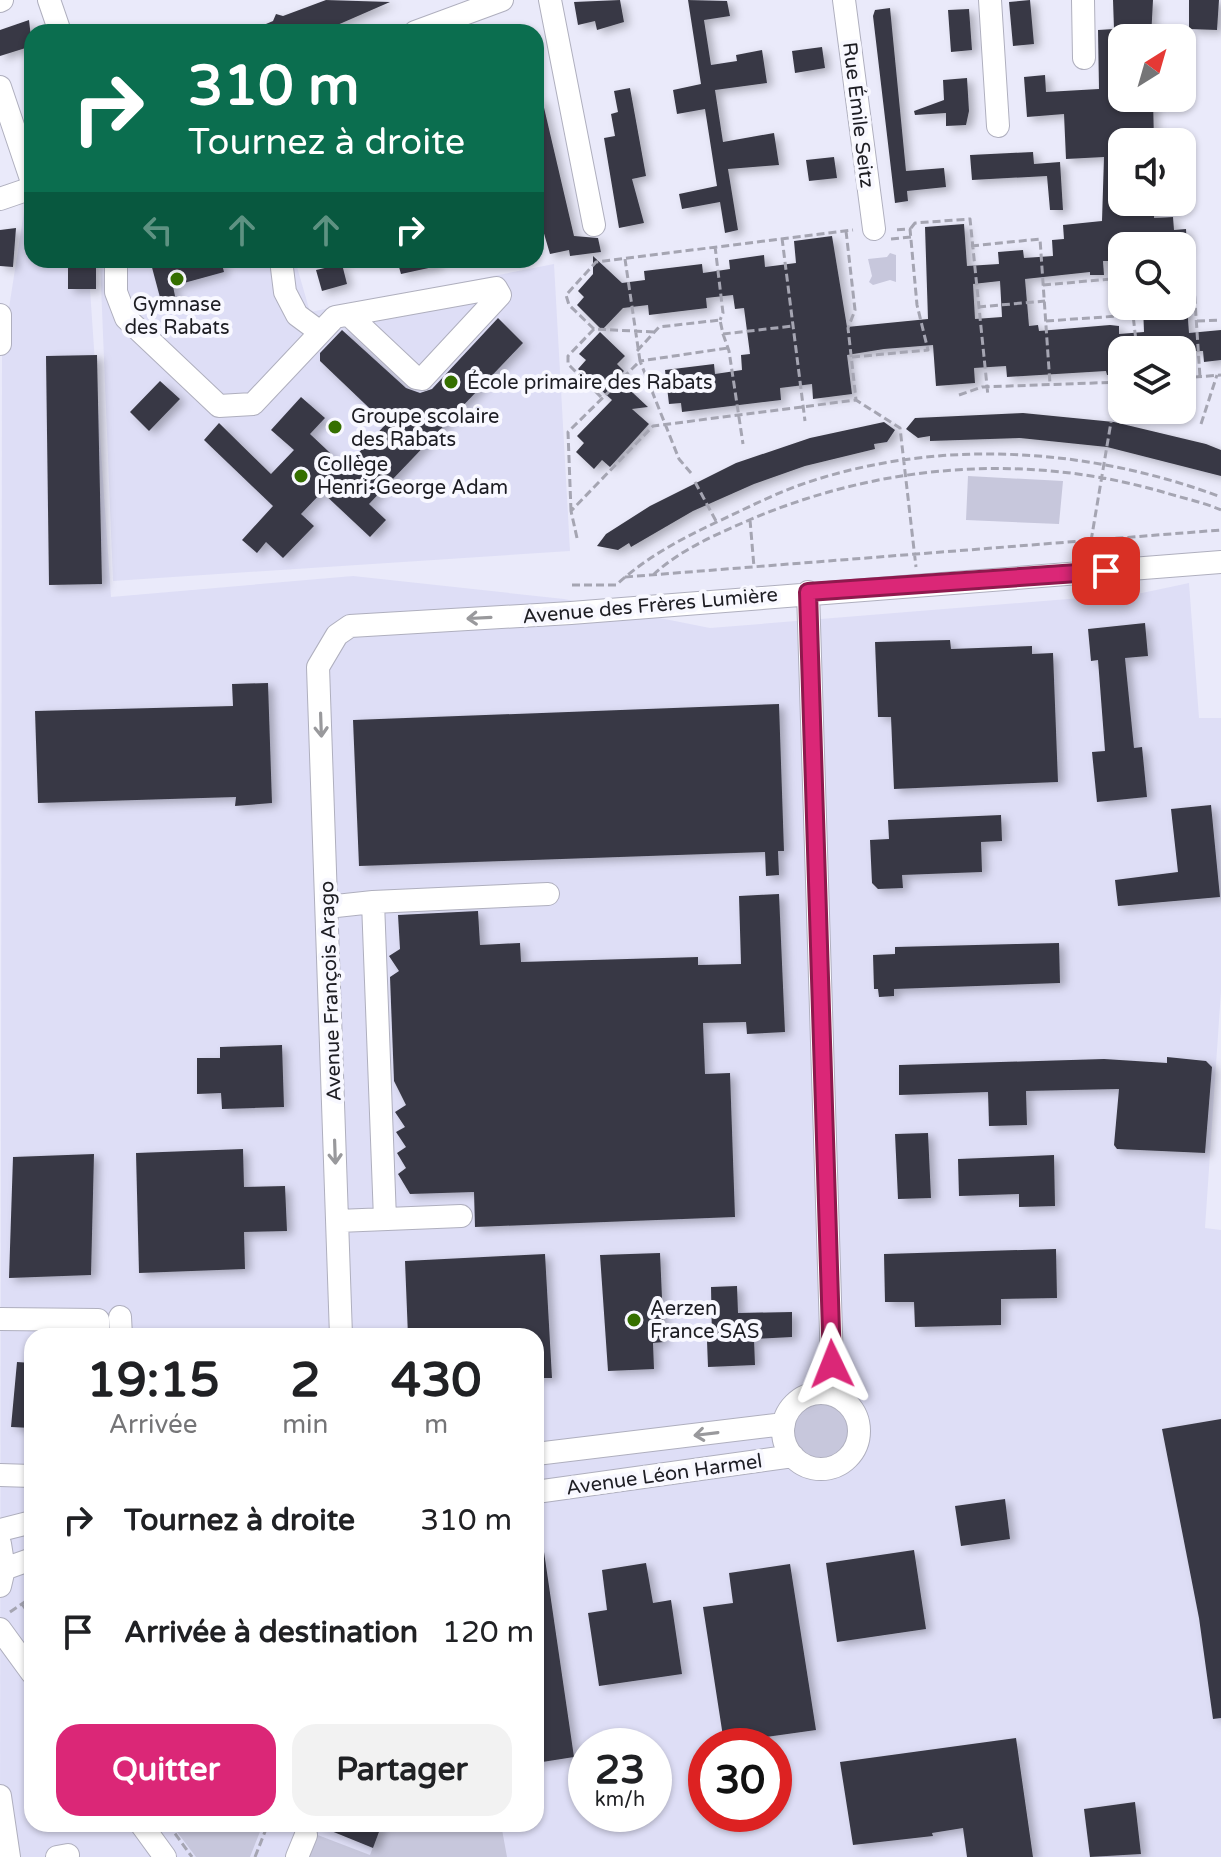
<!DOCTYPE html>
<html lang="fr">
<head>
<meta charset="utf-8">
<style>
  :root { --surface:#fff; --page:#f2f2f2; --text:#202124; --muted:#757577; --accent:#db2777 }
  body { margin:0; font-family:"Varela Round",sans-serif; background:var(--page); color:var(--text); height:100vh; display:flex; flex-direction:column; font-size:30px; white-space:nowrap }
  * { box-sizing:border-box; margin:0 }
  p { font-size:26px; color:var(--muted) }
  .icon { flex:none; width:44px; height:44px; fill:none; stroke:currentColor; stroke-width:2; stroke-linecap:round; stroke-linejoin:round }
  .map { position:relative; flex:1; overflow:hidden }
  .panel { position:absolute; left:24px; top:1328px; width:520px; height:504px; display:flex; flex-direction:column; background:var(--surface); border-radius:24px; box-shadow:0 2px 6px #0004 }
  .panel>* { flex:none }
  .banner { position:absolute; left:24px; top:24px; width:520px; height:244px; border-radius:24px; box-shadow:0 2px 6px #0004; background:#0b6e4f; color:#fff; overflow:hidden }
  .needle { width:52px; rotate:37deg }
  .buttons { position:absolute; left:1108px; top:24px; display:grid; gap:16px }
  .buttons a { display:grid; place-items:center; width:88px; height:88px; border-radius:16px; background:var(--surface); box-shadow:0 2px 6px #0004; font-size:40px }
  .speed { position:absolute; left:568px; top:1728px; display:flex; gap:16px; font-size:40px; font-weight:700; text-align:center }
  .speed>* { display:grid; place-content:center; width:104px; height:104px; border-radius:50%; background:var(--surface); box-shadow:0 2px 6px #0004; line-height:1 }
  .speed small { font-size:20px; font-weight:400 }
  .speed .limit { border:12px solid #d22; background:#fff; color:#111 }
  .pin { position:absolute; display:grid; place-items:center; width:68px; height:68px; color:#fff; margin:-34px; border-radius:16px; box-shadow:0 4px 12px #0006 }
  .me { position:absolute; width:88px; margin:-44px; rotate:358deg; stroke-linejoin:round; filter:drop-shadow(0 0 6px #0008) }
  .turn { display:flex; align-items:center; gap:28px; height:168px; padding:0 32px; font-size:36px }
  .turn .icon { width:104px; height:104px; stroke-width:2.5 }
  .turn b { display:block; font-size:56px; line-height:68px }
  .lanes { display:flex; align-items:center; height:76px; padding:0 32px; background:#0003; justify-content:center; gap:40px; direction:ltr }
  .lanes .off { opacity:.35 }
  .eta { display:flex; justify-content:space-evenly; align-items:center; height:136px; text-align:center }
  .eta b { font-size:48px; font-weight:700; line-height:56px }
  .primary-button { display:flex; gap:16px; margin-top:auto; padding:16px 32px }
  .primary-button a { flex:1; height:92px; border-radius:24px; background:var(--accent); color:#fff; font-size:32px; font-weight:700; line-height:92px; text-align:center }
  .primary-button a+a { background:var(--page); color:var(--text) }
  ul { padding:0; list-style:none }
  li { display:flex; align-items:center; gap:24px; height:112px; padding:0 32px }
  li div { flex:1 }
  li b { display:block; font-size:30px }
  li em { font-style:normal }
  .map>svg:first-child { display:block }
</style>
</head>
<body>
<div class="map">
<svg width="1221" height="1857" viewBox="0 0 1221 1857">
  <defs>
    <filter id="shadow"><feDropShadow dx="5.5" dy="3.5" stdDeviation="4" flood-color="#0004"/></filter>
  </defs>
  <rect width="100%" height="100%" fill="#eaeafa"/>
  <path fill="#dedef6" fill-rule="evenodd" d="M32 203V260H88L111 597 353 576 564 599 710 628 1142 593 1189 583 1199 718H1221V991L1205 1228 1221 1230V1857H0L2 353 25 205ZM32 1336H536V1824H32ZM586 1746H654V1814H586ZM706 1746H774V1814H706Z
    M100 260H295L310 312 554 264 570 551 113 581Z"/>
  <path fill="#c7c7dc" d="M890 253 896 255V282L890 280 873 285 869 282 872 276 868 259 887 257Z
    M968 476 1063 481 1059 524 966 520Z
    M794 1431a27 27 0 1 1 54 0a27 27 0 1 1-54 0Z
    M171 1824H263L250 1857H196Z
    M382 1824H501L507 1857H305L315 1834 370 1855Z"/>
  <path fill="#393945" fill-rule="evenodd" filter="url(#shadow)" d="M326 0 390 2 335 26 338 32H247L273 21 276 14 283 16Z
    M620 0 624 22 597 30 595 21 578 25 574 2Z
    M688 0 727 1 730 16 704 20 711 65 737 61 736 55 762 50 767 83 715 90 723 142 774 133 779 165 728 169 738 230 725 233 720 202 682 209 679 194 717 186 705 109 677 114 673 90 701 84Z
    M1030 0 1034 44 1013 46 1009 2Z
    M1113 0H1153L1151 38H1122V98H1153L1154 142H1122V202H1154V218L1173 217 1174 230 1186 229 1187 246H1117L1114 261H1103L1104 275H1090V272L1025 279 1029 326 1038 325 1039 331 1110 325 1119 326V334L1144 332 1143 306H1187L1189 333 1221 330V360L1204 362 1203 351 1122 350V374L1107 375 1106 371 1007 377 1006 366 974 368 975 383 936 386 933 345 884 349 847 355 852 394 813 399 812 384 780 388 781 400 682 412 681 403 669 404 665 370 714 364 715 374 742 370 741 355 750 354 744 308 735 309 733 295 706 298 707 308 649 315 648 305 623 308 602 330 577 305 584 297 578 291 593 274V256L622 283 645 280 644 271 702 264 703 273 730 269 729 260 764 255 765 267 796 263 794 241 832 236 847 327 928 319 925 227 964 224 967 266 999 264 998 252 1023 250 1024 258 1053 256 1052 240 1064 239 1063 225 1102 221 1104 157 1066 159 1064 114 1027 117 1024 77 1045 75 1046 92 1099 89 1098 30 1114 29ZM1000 281 1002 317 975 319 973 284Z
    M1189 0H1219L1217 30 1189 29Z
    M890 8 906 171 944 168 946 187 907 191 908 201 895 203 873 16 875 10Z
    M969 9 972 50 951 52 948 10Z
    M29 20 32 46 0 56V30Z
    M822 47 825 68 795 73 792 51Z
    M967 78 969 111 966 125 946 126V113L915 115 914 111 944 100 943 80Z
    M630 88 646 176 632 179 644 223 619 228 604 138 615 136 611 114 618 112 614 91Z
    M542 99 574 236 598 238 601 252 570 256 569 250 550 254 540 220 536 221V203L541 202 536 174V100Z
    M1033 152 1034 164 1060 162 1063 210H1050L1047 176 972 180 970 155Z
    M834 157 837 178 809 181 806 160Z
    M16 228 13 267 0 266V230Z
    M68 260H96V289H68Z
    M150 260H221L224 272 173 286 176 301 162 305Z
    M397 260H438V266L401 274Z
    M342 264 347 284 322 291 316 270Z
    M498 318 523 343 369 504 386 520 370 537 322 492 301 514 314 526 283 558 266 542 257 553 242 540 273 506 204 440 219 423 271 474 294 450 271 430 301 397 325 418 310 434 345 467 386 424 320 361V353L342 330 406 388 420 393 432 389Z
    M600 332 625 356 617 364 624 371 617 378 648 407 632 409 649 424 610 467 602 460 594 469 576 452 584 443 577 436 612 400 578 369 586 360 579 354Z
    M97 355 102 584 49 585 46 356Z
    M160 381 180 399 149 431 130 412Z
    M1023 413 1114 422 1206 444 1221 450V476L1107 447 1020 438 930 441V436L918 438 906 429 915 418Z
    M884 422 895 430 887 442 874 444 875 449 805 466 754 484 693 511 631 547 629 543 618 550 597 546 606 534 650 506 736 463 810 438Z
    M1145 623 1148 656 1125 658 1134 748 1142 747 1147 797 1097 802 1092 752 1105 751 1098 660 1091 661 1088 629Z
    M950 640 951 649 1032 646V654L1053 653 1058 782 894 789 891 717H878L875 642Z
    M268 683 272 803 235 806 236 797 38 803 35 711 233 706 232 684Z
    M779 704 784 851H778L779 875 766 876 765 852 359 866 353 720Z
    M1211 805 1220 897 1118 906 1115 880 1178 872 1171 809Z
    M1001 815 1002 841 981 842 982 872 902 875 903 888 878 889 872 883 870 840 889 839 888 820Z
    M779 894 785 1032 747 1034 746 1022 703 1023 705 1074 730 1073 735 1217 475 1227 474 1192 410 1194 398 1174 406 1168 397 1153 406 1147 396 1132 405 1127 395 1112 406 1105 394 1081 390 977 399 971 389 956 400 949 398 915 478 911 480 945 520 943 521 962 698 957V965L741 964 739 896Z
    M1059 943 1060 983 894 989V996L879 997 878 989H874L873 955 895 954V947Z
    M282 1045 284 1107 222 1109 221 1093 197 1094V1058H220V1047Z
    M1167 1057 1206 1061 1212 1067 1205 1153 1117 1149 1114 1145 1119 1089 1026 1091 1027 1125 989 1126 988 1092 899 1095V1065L1104 1059 1167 1063Z
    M928 1133 931 1198 898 1199 895 1134Z
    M243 1149 244 1187 285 1186 287 1231 244 1232 245 1269 139 1273 136 1153Z
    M94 1154 91 1275 9 1278 13 1157Z
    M1054 1155 1055 1206 1019 1207V1194L959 1196 958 1159Z
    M1056 1249 1057 1298 1001 1299V1325L915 1327 914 1302H885L884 1254Z
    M660 1253 664 1342 653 1343 654 1369 608 1371 600 1255Z
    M545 1254 552 1378H536V1336H408L405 1261Z
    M737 1286 738 1313 792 1312V1337L754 1339 755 1365 708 1367 707 1341 712 1340 711 1287Z
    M17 1362 32 1363V1428L11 1427Z
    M1221 1419V1718L1213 1719 1199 1618 1162 1429Z
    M1005 1499 1010 1539 961 1546 955 1506Z
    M914 1550 926 1629 837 1642 826 1563Z
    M544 1552 574 1757 536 1763V1553Z
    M646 1563 653 1603 671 1600 682 1674 599 1686 588 1613 607 1610 602 1570Z
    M790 1564 816 1730 724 1743 703 1607 733 1603 729 1573Z
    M1016 1738 1033 1857H967L963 1828 932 1833 933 1836 853 1845 840 1762Z
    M1135 1802 1141 1854 1090 1857 1084 1809Z
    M314 1824H382L373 1848Z"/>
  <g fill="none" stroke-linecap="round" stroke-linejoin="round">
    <defs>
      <path id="minor" d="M49 0 60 32
        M550 0 594 225
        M844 0 874 229
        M990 0 998 126
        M1083 0 1084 58
        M0 1 2 0
        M415 32 502 0
        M0 87 32 182
        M0 199 32 188
        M116 260V292L126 318 219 406 253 404 335 317 496 288 500 295 422 379 416 378 349 315
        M281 260 285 292 297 315 320 332
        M0 315V344
        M808 592 832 1364 830 1394
        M373 902 548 894
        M327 907 373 902 385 1219
        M338 1221 461 1216
        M120 1317 121 1336
        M0 1319 98 1320V1336
        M341 1336 318 667 337 635 350 626 571 613 1221 562
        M783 1431a38 38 0 1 1 76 0a38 38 0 1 1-76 0Z
        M536 1454 784 1424
        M0 1475 32 1476
        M536 1492 793 1456
        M0 1530 32 1522
        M0 1544 4 1569 0 1586
        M4 1569 32 1559
        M0 1629 32 1673
        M0 1796 9 1857
        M141 1824 165 1857
        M57 1857 68 1855
        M297 1857 306 1835"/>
    </defs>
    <use href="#minor" stroke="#afafbe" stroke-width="24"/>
    <path stroke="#a5a5b2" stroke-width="3" stroke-dasharray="8 4" stroke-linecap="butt" d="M911 228 915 223 970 219 988 396
      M846 231 855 310 848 328 856 400
      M782 238 805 421
      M891 239 911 237
      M715 246 723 313 720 320
      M971 246 1040 239 1050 384
      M1182 272 1193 271 1200 377
      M1043 285 1122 278
      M1132 306 1137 350
      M978 307 1045 301
      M1046 321 1133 315
      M1197 321 1221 320
      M594 329 568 356V364L601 397
      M654 332 594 329 569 305 566 295 596 262 853 230
      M723 334 729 351 743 444
      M637 351 659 327 720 320 723 334 793 326
      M852 357 928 350 917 305 910 229 893 230
      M1182 378 1221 375
      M959 395 982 387 1122 382
      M1113 412 1115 404
      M1201 424 1217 375
      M691 473 679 459 640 361 728 348
      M695 482 716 521
      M571 511 568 432 640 361 625 259
      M750 520 754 567
      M577 538 571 511 653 426 856 400 900 428 916 567
      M1091 541 1111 422
      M653 575C680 550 713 536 747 521 879 464 1024 452 1163 492 1182 498 1203 502 1221 510
      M625 577 1221 530
      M572 585H616C648 556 681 539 719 521 745 509 770 496 797 486 934 437 1087 447 1221 497
      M22 1604 32 1618
      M10 1612 32 1597
      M168 1824 192 1857
      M255 1857 268 1824"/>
    <use href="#minor" stroke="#fff" stroke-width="22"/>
  </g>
  <defs><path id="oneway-shaft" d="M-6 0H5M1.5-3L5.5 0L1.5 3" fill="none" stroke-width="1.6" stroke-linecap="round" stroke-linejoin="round" transform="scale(2)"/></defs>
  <g stroke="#99999c">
    <use href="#oneway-shaft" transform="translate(479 618) rotate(177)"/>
    <use href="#oneway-shaft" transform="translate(321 725) rotate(88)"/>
    <use href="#oneway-shaft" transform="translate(335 1152) rotate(88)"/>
    <use href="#oneway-shaft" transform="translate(706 1434) rotate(173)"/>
  </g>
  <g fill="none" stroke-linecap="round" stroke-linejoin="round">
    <defs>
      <path id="route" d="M832 1364 808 592 1106 571"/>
    </defs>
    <use href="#route" stroke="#8e194d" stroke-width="20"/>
    <use href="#route" stroke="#db2777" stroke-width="14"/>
  </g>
  <g fill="#356f00" stroke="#f8f8ff" stroke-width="3">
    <circle cx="177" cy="279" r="8"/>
    <circle cx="451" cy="382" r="8"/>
    <circle cx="335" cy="427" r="8"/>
    <circle cx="301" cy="476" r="8"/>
    <circle cx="634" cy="1320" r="8"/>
  </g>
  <g text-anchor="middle" stroke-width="8" stroke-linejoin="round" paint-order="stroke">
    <g font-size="20" fill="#1d1d23" stroke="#f8f8ff">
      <text transform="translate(859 115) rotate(83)" y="7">Rue Émile Seitz</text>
      <text transform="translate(650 605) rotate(-5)" y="7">Avenue des Frères Lumière</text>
      <text transform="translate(330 991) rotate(-92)" y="7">Avenue François Arago</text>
      <text transform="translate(664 1474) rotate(-8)" y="7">Avenue Léon Harmel</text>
    </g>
    <g font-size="20" fill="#1d1d23" stroke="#f8f8ff" text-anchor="start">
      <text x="177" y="311" text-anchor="middle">Gymnase<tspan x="177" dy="23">des Rabats</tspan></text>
      <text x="467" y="389">École primaire des Rabats</text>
      <text x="351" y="423">Groupe scolaire<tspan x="351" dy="23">des Rabats</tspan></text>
      <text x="317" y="471">Collège<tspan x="317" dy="23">Henri-George Adam</tspan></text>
      <text x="650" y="1315">Aerzen<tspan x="650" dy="23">France SAS</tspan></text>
    </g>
  </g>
</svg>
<div class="buttons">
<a><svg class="needle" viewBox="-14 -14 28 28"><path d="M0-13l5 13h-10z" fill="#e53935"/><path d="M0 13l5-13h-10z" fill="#757577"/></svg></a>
<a><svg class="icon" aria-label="sound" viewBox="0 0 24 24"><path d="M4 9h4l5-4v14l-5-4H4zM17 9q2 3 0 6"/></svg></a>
<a><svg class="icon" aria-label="search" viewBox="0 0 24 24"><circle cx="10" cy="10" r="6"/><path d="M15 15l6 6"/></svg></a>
<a><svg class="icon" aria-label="layers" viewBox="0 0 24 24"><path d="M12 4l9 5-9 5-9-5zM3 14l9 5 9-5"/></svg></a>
</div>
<div class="speed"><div>23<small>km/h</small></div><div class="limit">30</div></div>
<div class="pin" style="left:1106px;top:571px;background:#d93025"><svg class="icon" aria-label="arrive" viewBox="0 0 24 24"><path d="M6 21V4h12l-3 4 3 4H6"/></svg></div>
<svg class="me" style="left:832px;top:1364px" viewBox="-20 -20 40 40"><path d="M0-17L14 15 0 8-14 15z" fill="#db2777" stroke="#fff" stroke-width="4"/></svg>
<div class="banner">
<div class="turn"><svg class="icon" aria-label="right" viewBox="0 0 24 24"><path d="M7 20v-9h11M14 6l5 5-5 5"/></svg><div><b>310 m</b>Tournez à droite</div></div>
<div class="lanes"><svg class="icon off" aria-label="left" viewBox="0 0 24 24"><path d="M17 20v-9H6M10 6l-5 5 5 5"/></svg><svg class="icon off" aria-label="ahead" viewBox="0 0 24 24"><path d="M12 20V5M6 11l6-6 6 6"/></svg><svg class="icon off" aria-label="ahead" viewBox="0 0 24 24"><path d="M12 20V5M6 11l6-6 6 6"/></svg><svg class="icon" aria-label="right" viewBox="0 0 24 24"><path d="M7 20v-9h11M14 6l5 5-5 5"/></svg></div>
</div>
<section class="panel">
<div class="eta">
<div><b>19:15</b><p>Arrivée</p></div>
<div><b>2</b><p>min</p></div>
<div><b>430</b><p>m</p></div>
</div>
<ul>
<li><svg class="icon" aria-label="right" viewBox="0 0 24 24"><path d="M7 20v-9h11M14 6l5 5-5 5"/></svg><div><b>Tournez à droite</b></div><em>310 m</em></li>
<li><svg class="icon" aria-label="arrive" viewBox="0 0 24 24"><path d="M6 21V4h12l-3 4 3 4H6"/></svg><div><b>Arrivée à destination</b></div><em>120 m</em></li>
</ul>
<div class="primary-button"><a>Quitter</a><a>Partager</a></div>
</section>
</div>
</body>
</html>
